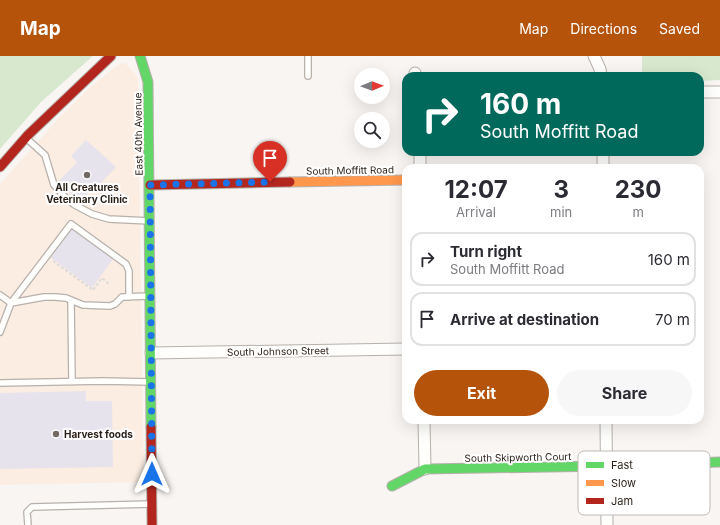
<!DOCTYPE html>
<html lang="en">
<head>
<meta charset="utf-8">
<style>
  :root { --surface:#fff; --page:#f7f7f7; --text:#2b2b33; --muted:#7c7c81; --line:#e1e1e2; --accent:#b45309 }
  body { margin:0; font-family:Inter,sans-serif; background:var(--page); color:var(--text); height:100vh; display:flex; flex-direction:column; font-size:15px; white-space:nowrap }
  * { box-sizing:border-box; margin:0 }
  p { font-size:13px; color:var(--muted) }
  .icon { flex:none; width:22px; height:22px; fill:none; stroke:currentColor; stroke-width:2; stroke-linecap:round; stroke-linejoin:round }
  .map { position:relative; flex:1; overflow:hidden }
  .sheet { position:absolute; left:402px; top:108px; width:302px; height:260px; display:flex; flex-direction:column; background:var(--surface); border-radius:12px; box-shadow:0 4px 16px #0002 }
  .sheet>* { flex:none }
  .top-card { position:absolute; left:402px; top:16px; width:302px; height:84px; border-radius:12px; box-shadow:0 4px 16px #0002; background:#00695c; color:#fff; overflow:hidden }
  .needle { width:26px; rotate:89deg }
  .buttons { position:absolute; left:354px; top:12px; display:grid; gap:8px }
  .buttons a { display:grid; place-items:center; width:36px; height:36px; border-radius:50%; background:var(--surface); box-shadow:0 4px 16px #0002; font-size:20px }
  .pin { position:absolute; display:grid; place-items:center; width:34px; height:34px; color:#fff; margin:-41px -17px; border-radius:50% 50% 50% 0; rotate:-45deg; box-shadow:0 0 4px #0007 }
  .pin .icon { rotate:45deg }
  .me { position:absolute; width:44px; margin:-22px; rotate:0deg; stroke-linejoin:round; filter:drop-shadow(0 0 3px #0008) }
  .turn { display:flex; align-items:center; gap:14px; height:84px; padding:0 12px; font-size:18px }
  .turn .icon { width:52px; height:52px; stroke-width:2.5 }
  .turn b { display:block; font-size:28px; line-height:34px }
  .eta { display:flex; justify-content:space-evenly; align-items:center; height:68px; text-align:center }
  .eta b { font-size:24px; font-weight:700; line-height:28px }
  .cta { display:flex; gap:8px; margin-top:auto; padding:8px 12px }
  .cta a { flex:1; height:46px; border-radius:24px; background:var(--accent); color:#fff; font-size:16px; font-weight:700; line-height:46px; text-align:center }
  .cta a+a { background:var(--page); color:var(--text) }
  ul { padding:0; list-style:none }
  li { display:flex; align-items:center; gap:12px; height:54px; margin:0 8px 6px; padding:0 4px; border:2px solid var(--line); border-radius:12px }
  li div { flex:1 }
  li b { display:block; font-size:15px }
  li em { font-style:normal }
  header { display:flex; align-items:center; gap:24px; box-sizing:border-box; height:56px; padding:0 20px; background:var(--accent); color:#fff }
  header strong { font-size:19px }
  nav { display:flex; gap:22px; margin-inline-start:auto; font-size:14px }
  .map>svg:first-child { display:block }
</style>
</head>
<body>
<header>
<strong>Map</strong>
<nav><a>Map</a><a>Directions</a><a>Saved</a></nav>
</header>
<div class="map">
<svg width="720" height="469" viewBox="0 0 720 469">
  <rect width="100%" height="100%" fill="#f8f5f3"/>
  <path fill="#fbede2" d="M122 7 126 8 137 20 138 24 144 426 0 429V128L58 63 89 32 118 9Z"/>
  <path fill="#d8e8ce" d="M0 0H93L41 46 0 93Z
    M642 0H720V24L700 25V20H642Z"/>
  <path fill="#e7e3ec" d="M86 84 116 111 99 129 97 127 80 146 58 126 77 106 71 100Z
    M71 172 113 203 92 232 50 201Z
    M86 335V345H112L113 411 0 413V337Z"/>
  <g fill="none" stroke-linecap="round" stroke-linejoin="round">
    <defs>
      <path id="lane" d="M308 0V20
        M26 82 45 99 54 129 66 142 75 149 92 158 109 163 150 165
        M0 239 11 247 44 241H55L66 242 83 249 110 250 115 248 122 241 150 240
        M71 244 72 326
        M0 276 11 247 71 168 126 208 129 215V241
        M0 327 103 325 151 326
        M28 469 27 456 32 451 152 448"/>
      <path id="street" d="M594 0 600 13 601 20
        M415 17V20
        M700 36H720
        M420 96V112
        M603 96V112
        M151 297 406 293
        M424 364 425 413
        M606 364 607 469"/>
      <path id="fast" d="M140 0 148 26 151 371
        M392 430 425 413 607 410 720 406"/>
      <path id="slow" d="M290 126 406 124"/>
      <path id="jam" d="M0 111 28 79 111 0
        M150 129 290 126
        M151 371 152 469"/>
    </defs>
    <use href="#lane" stroke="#b7b0ab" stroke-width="8"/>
    <use href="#street" stroke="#b7b0ab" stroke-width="13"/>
    <use href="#fast" stroke="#b7b0ab" stroke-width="11"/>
    <use href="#slow" stroke="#b7b0ab" stroke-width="11"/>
    <use href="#jam" stroke="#b7b0ab" stroke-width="11"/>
    <path stroke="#dcdbda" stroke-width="2" stroke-dasharray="3 2" stroke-linecap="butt" d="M53 205 93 234 102 222 110 229"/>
    <use href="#lane" stroke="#fefefd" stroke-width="5.5"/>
    <use href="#street" stroke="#fefefd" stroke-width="11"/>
    <use href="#fast" stroke="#63d668" stroke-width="9"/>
    <use href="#slow" stroke="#ff974d" stroke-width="9"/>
    <use href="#jam" stroke="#b3261e" stroke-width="9"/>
  </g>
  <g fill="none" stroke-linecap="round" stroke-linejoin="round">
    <path stroke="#1a73e8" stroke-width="7" stroke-dasharray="0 12.6" d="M152 418 150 129 270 126"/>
  </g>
  <g fill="#726a63" stroke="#fff" stroke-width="1.5">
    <circle cx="87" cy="119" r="4"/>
    <circle cx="56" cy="378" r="4"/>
  </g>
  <g text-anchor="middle" stroke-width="4" stroke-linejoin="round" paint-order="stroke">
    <g font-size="10" fill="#2a1f16" stroke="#fff">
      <text transform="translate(138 78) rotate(-91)" y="4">East 40th Avenue</text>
      <text transform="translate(350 114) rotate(-1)" y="4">South Moffitt Road</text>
      <text transform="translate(278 295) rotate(-1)" y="4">South Johnson Street</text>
      <text transform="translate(518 401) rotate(-1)" y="4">South Skipworth Court</text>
    </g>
    <g font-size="10" font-weight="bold" fill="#2a1f16" stroke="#fff">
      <text x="87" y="135">All Creatures<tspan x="87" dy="12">Veterinary Clinic</tspan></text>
      <text x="64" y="382" text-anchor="start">Harvest foods</text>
    </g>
  </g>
  <rect x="578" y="395" width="132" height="64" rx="6" fill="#fff" stroke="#bfbcb9" stroke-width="1"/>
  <rect x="586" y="406" width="18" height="6" fill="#63d668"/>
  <rect x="586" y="424" width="18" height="6" fill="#ff974d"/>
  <rect x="586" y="442" width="18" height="6" fill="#b3261e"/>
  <g font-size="11" fill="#2a1f16">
    <text x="611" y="413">Fast</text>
    <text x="611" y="431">Slow</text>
    <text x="611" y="449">Jam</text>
  </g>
</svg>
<div class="buttons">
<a><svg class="needle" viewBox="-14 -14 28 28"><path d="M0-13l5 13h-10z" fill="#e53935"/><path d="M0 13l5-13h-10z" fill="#7c7c81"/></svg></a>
<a><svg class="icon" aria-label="search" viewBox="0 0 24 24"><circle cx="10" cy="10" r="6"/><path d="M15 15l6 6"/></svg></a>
</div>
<div class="pin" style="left:270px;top:126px;background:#d93025"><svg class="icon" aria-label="arrive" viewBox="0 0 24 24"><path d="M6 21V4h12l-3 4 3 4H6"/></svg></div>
<svg class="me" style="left:152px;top:418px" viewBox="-20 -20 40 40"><path d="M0-17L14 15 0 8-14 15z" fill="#1a73e8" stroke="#fff" stroke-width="4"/></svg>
<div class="top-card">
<div class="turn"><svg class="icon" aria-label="right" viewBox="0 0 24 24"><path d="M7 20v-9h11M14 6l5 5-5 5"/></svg><div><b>160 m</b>South Moffitt Road</div></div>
</div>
<section class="sheet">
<div class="eta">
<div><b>12:07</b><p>Arrival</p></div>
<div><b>3</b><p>min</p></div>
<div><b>230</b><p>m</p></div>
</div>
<ul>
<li><svg class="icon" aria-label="right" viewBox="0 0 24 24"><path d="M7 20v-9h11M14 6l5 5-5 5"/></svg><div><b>Turn right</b><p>South Moffitt Road</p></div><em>160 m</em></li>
<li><svg class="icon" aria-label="arrive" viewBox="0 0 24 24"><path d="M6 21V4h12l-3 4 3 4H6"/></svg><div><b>Arrive at destination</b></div><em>70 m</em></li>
</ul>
<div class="cta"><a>Exit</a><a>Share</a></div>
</section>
</div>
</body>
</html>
